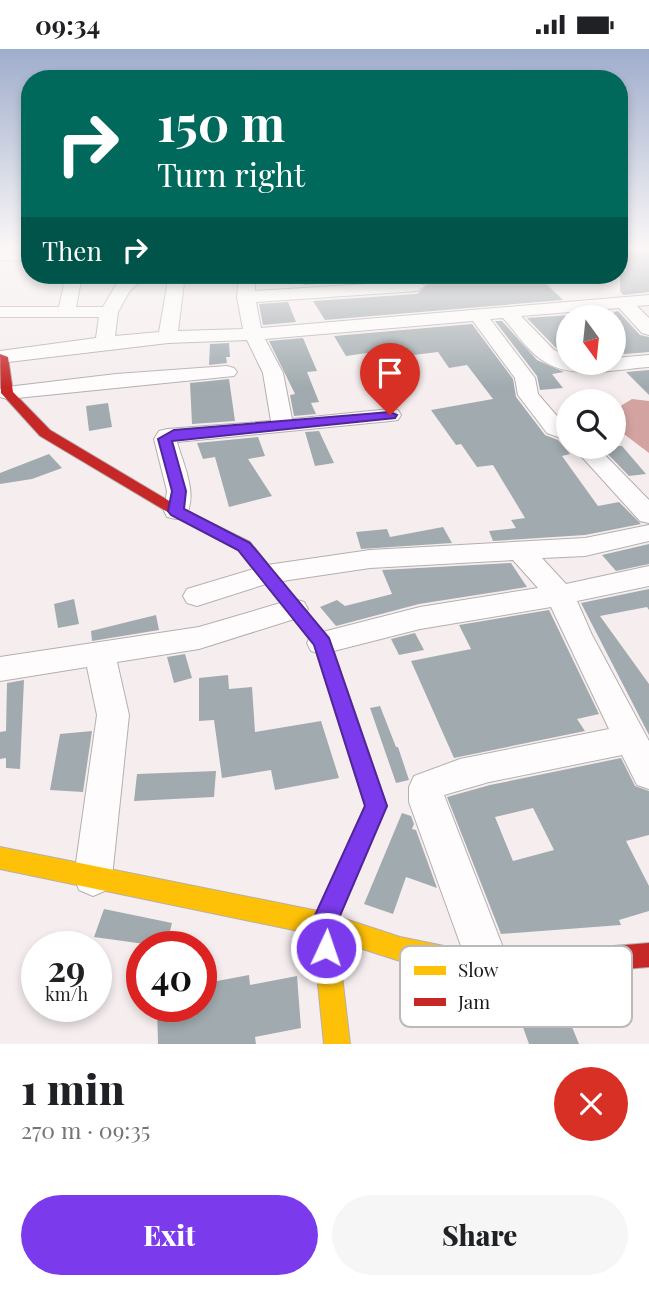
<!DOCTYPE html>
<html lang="en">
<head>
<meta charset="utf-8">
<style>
  :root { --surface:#fff; --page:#f6f6f6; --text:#202124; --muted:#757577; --accent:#7c3aed }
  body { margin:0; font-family:"Playfair Display",serif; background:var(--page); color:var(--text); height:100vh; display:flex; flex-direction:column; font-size:26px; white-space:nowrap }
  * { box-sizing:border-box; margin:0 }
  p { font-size:23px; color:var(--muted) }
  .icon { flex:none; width:38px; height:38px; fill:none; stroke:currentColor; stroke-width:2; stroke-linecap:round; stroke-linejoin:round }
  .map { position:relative; height:995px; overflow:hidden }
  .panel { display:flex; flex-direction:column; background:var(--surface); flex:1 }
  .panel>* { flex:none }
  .banner { position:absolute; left:21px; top:21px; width:607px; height:214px; border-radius:28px; box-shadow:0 4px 10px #0003; background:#00695c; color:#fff; overflow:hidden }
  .needle { width:46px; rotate:165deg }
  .buttons { position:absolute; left:556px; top:256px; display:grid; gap:14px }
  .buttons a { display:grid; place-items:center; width:70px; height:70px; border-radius:50%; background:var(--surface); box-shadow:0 4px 10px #0003; font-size:35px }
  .speed { position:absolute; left:21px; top:882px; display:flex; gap:14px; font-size:35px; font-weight:700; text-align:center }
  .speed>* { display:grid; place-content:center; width:91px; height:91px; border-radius:50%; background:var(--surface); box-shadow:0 4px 10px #0003; line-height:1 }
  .speed small { font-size:18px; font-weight:400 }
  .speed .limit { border:10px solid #d22; background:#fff; color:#111 }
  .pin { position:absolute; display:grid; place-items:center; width:60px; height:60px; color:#fff; margin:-72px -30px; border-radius:50% 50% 50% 0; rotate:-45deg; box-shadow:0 0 7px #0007 }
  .pin .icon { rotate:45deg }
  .me { position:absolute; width:77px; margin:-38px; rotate:3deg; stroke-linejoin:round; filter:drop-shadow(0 0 5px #0008) }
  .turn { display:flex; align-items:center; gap:24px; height:147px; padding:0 21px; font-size:32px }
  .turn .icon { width:91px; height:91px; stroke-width:2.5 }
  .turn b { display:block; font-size:49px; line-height:60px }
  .then { display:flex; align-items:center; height:66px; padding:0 21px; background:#0003; gap:14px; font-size:26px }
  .round { display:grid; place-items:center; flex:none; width:74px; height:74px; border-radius:37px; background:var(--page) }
  .head { display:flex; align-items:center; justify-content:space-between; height:119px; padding:0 21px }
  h1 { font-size:42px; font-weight:800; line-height:52px }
  .cta { display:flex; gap:14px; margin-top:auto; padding:14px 21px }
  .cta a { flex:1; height:80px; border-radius:42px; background:var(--accent); color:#fff; font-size:28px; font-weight:800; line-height:80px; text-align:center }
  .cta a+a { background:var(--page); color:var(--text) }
  .status { display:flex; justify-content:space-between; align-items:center; height:49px; padding:0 35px; background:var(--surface); direction:ltr }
  .status svg { height:19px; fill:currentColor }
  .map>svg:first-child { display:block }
</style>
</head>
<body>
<div class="status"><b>09:34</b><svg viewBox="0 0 49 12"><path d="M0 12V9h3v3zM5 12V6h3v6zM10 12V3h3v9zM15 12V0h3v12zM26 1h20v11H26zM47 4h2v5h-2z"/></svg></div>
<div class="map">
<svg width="649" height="995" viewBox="0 0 649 995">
  <rect width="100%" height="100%" fill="#f6eeee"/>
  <path fill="#d2a3a1" d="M632 350 649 352V404L616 379 614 361Z"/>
  <path fill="#a1abaf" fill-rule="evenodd" d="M649 201V243L623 246 620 242V204Z
    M298 226H537L563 251 325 271 313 252 417 245 427 236 417 229 304 236Z
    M288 253 296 273 263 276 259 255Z
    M618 262 640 286 649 288V303L614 306V263Z
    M569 266V306L555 298 527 269Z
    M495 272H502L537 311 564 323 552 325 563 339 540 341 537 327Z
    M472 275 513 330 516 348 545 386 558 391 570 405 562 407 598 457 619 453 641 475 585 486 493 492 489 482 516 479 511 471 525 469 493 416 477 418 461 395 456 396 431 361 493 350 467 316 449 319 438 303 389 309 398 324 380 327 367 304 346 307 334 287Z
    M303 289 317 322 307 323 319 353 311 354 316 365 294 367 290 346 295 345 269 292Z
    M229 294 230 308H226L227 314 209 316 210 295Z
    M649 321V346L626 323Z
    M229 330 235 372 192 375 190 334Z
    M108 354 112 378 89 382 86 357Z
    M319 382 334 414 315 417 305 383Z
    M258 388 265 407 248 410 272 447 229 458 215 408 203 410 197 394Z
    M600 397H622L646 425 629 427Z
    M49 405 62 419 32 430 0 435V424Z
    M443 478 452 494 361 500 356 483 387 480 390 488Z
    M649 495V515L616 522 602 506Z
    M511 514 527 538 419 555 336 577 320 558 337 551 345 557 392 545 382 521Z
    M649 540V561L647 558 600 567 649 635V686L581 554Z
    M74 550 79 575 58 579 54 555Z
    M549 561 599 665 577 670 585 682 454 709 411 612 471 600 459 576Z
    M156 566 159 581 92 592 91 582Z
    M415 584 424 601 399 606 391 590Z
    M185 605 192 629 174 634 167 608Z
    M228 626 229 640 252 638 255 683 321 672 339 729 275 741 271 721 222 729 214 671 199 672V629Z
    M24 631 20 720 6 719V709L0 710V683L6 682 7 634Z
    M380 657 396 698H398L409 731 396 734 370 659Z
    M92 682 83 743 50 741 60 685Z
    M621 709 635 737 649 742V786L626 792 649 837V862L619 871 621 876 501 885 447 748 490 736ZM533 759 554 801 513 812 495 768Z
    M216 722 214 748 134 752 137 725Z
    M402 764 411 767 414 775 412 780 416 781 437 839 406 828 393 865 364 855Z
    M104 860 172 874 166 898 94 888Z
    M249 926 250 936 297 927 301 979 255 988 256 995H158L157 957H201V935Z
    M559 946 579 995H529L514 953Z"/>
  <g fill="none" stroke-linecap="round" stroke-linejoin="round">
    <defs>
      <path id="street" d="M0 201 30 202V212L0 211Z
        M66 226H82L76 258H103L116 236 128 226H146L129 243 118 263 115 287 159 283 169 226H185L178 282 243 280 237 248 239 226H255V242L417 232 425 237 417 242 256 253 261 279 649 246V256L637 257 649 269V286L642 284 619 259 521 267 553 300 569 309V313H614V309L649 306V318C617 320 574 331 545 313 528 303 516 283 503 269L490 270 535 329 538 345 563 374 569 377V392L547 384 518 346 515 329 473 272 265 290 283 324 292 370 390 360 398 361 401 366 398 371 390 372 177 393C183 415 199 446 185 468L176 470 167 468 164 462 167 442 154 390 159 382 167 380 271 372 263 324 247 291 168 294 0 314V302L96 289 99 268H0V258H59Z
        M227 317 234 319 237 323 234 327 7 350 0 348V340L7 338 116 325Z
        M572 397H596L649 451V474L640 472Z
        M649 476V492L585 507 542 509 566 535 649 517V537L577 552 592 586 649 692V740L637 736 622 706 489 733 444 746 511 919 505 934 490 940 475 934 469 919 409 753V738L414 727 460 710 609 680 551 558 420 580 322 605 311 602 307 594 311 586 420 558 538 539 513 511 370 519 269 534 197 557 187 554 183 547 187 540 267 516 370 501 585 489Z
        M294 550 304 553 308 560 304 567 199 600 117 613 129 666 112 828 107 841 93 847 79 841 74 828 97 666 87 618 0 632V608L199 578Z"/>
      <path id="slow" d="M248 497 254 498 331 594 387 757 339 868 400 888 493 907 502 910 505 919 502 928 493 931 400 912 338 892 350 995H324L313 885 0 820V798L318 862 365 757 314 596 242 506 240 502 242 498Z"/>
      <path id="jam" d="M0 305 8 308 13 343 50 381 181 459 250 493 256 502 254 506H242L238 501 171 465 40 387 1 344Z
        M649 894V918L493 931 484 928 481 919 484 910 493 907Z"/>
    </defs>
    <use href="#street" stroke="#b5afaf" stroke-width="2"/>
    <use href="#slow" stroke="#b5afaf" stroke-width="2"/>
    <use href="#jam" stroke="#b5afaf" stroke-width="2"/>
    <use href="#street" fill="#fefcfc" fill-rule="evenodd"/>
    <use href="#slow" fill="#ffc107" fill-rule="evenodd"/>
    <use href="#jam" fill="#c62828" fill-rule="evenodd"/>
  </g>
  <linearGradient id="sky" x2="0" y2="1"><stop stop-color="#9fadcc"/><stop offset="0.59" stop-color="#fbf7f7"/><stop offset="1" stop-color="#fbf7f7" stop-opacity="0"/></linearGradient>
  <rect width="649" height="338" fill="url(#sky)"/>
  <path fill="#7c3aed" stroke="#51269a" stroke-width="2" d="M390 363 397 366 395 369 172 392 186 442 184 460 250 494 329 589 387 757 336 876 339 899 335 908 326 912 317 908 311 875 365 757 314 596 238 501 171 466 168 462 172 442 158 390 174 381Z"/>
  <rect x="400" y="897" width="232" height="81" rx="10" fill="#fff" stroke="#bbbaba" stroke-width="2"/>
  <rect x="414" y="917" width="32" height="9" fill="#ffc107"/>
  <rect x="414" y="949" width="32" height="8" fill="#c62828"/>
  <g font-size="19" fill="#1d1818">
    <text x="458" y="928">Slow</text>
    <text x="458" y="960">Jam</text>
  </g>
</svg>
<div class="buttons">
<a><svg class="needle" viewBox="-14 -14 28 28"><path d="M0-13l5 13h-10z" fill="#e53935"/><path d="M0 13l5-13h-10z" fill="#757577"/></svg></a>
<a><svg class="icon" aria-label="search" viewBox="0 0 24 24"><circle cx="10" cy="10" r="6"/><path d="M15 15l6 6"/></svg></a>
</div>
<div class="speed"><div>29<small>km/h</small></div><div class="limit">40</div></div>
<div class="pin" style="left:390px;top:366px;background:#d93025"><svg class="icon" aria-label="arrive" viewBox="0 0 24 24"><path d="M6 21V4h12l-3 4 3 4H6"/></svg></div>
<svg class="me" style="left:326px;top:899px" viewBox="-20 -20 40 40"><circle r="17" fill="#7c3aed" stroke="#fff" stroke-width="3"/><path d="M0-11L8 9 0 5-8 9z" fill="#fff"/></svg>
<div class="banner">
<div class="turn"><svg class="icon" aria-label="right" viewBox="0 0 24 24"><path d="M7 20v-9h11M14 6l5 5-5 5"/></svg><div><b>150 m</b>Turn right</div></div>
<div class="then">Then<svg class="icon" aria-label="right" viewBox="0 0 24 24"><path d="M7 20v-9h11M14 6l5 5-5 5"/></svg></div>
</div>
</div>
<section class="panel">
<div class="head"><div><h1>1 min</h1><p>270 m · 09:35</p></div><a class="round" style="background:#d93025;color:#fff"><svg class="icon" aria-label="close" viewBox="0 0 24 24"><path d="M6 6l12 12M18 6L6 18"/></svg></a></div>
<div class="cta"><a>Exit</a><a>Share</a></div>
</section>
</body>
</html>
